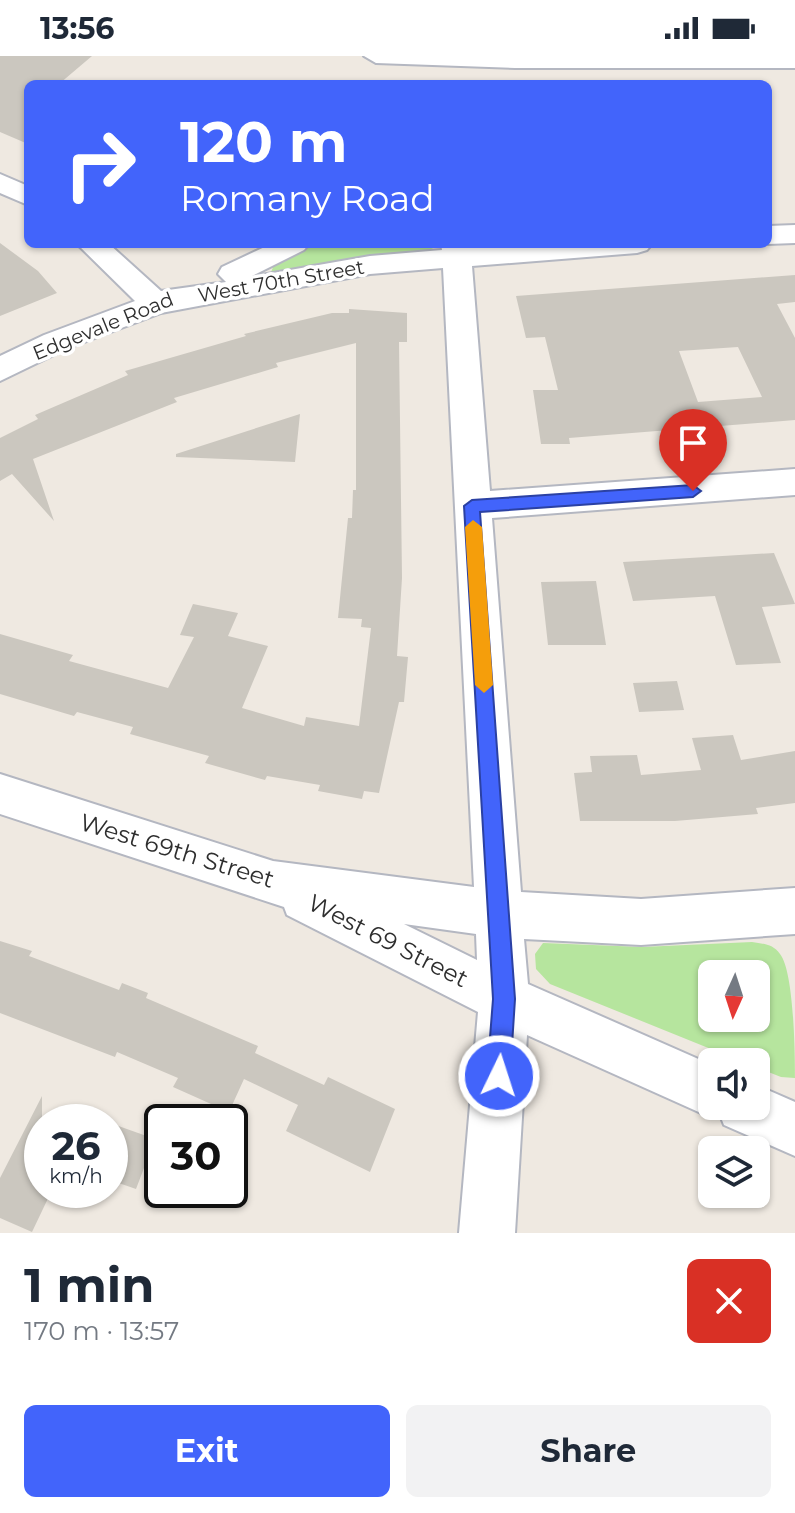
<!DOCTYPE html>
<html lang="en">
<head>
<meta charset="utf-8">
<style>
  :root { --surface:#fff; --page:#f2f2f3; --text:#1f2937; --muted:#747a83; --accent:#4264fb }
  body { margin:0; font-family:Montserrat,sans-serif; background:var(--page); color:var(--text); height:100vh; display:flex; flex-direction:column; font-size:30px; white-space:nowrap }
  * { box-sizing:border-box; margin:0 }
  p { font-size:26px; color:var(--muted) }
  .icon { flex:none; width:44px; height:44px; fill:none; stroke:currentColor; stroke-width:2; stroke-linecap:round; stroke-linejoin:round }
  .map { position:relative; height:1177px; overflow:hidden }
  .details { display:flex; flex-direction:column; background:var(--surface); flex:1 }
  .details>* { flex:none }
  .hud { position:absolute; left:24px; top:24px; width:748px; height:168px; border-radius:12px; box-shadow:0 2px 6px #0004; background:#4264fb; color:#fff; overflow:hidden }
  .needle { width:52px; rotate:183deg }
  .buttons { position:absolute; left:698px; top:904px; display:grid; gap:16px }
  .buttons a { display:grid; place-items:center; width:72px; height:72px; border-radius:12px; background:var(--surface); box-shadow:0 2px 6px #0004; font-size:40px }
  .speed { position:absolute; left:24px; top:1048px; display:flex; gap:16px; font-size:40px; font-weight:700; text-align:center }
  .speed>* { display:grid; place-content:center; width:104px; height:104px; border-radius:50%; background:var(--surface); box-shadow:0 2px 6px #0004; line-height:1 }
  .speed small { font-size:20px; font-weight:400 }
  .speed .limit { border:4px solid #111; border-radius:12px; background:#fff; color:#111 }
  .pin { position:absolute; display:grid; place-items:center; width:68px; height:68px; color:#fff; margin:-82px -34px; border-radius:50% 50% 50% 0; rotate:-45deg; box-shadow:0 0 8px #0007 }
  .pin .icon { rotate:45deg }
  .me { position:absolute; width:88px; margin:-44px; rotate:4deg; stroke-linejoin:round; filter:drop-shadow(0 0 6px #0008) }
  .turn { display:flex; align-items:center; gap:28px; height:168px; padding:0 24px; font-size:36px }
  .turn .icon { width:104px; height:104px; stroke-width:2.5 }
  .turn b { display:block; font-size:56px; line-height:68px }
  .round { display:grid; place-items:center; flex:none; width:84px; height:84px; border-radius:12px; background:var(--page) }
  .overview { display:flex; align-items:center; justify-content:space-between; height:136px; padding:0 24px }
  h1 { font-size:48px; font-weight:700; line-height:60px }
  .button { display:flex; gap:16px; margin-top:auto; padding:16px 24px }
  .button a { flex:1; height:92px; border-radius:12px; background:var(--accent); color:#fff; font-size:32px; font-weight:700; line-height:92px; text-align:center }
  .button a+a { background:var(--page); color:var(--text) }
  .status { display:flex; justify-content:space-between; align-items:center; height:56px; padding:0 40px; background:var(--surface); direction:ltr }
  .status svg { height:22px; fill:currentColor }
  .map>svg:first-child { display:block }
</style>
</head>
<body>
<div class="status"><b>13:56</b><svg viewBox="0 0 49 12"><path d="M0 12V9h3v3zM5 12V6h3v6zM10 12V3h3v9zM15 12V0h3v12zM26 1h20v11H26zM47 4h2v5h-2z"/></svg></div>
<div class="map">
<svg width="795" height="1177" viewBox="0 0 795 1177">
  <rect width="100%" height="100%" fill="#efe9e1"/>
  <path fill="#b6e59e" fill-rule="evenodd" d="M312 188H442L429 194 271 216 274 209Z
    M752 886C764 888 773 888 780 898 794 915 795 998 795 1022L781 1021 756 1011V1006H743L550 928 536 913 535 898 543 887 642 891ZM712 918H756V962H712Z"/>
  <path fill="#cbc7bf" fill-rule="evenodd" d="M0 0H92L59 28H28V88L0 76Z
    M0 187 38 215 57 237 0 260Z
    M795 219V246L777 248 795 282V364L569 382 570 388H541L533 334H558L545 281 526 282 516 240ZM738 291 762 341 698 346 679 295Z
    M349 253 407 257V286H399L402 522 397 600 408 601 404 646H399L379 737 364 735 362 743 318 735 320 729 267 720 265 724 205 707 209 700 130 678 133 671 77 656 74 660 0 638V578L73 599 69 605 168 632 194 581 180 579 193 548 238 557 228 580 268 590 242 652 304 670 306 661 359 670 371 572 361 571 362 563 338 562 348 462H352L353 434H356V287L276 307 278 311 174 342 177 346 33 403 54 465 12 418 0 425V382L38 363 35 359 128 319 125 315 246 280 244 278 332 257H349Z
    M300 358 295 406 176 401V398Z
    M774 497 795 548 762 551 781 607 736 609 715 540 633 545 623 506Z
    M596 525 606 589H548L541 526Z
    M677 625 684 654 639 656 633 627Z
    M733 679 741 704 795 695V747L756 752 758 758 675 765H580L574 717 592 716 590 700 637 699 641 719 701 714 692 682Z
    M0 885 32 895 29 900 119 934 122 927 148 937 146 942 258 990 255 997 324 1029 328 1021 395 1053 370 1116 286 1075 298 1049 244 1023 229 1056 173 1031 178 1022 117 996 115 1001 0 957Z
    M42 1040V1134H52L32 1176 0 1162V1122Z
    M110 1067 155 1083 136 1133 110 1124Z"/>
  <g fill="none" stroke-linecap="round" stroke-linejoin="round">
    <defs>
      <path id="minor" d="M364 0H795V12H515L376 7Z
        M0 118 28 130V149L0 137Z
        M795 169V187L768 188V170Z
        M77 188H109L161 235 226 226 218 218 222 211 271 188H309L304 194 250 221 370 200 442 194 441 188H471V192L523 188H652L647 194 637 197 472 210 490 435 795 413V439L492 462 521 836 641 843 795 832V878L641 889 524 883 528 928 712 1009V1050H756V1029L795 1046V1100L724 1069 720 1059 712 1062 527 979 515 1177H459L478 956 287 859 284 851 0 758V718L273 805 474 831 443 212 370 218 161 257 66 293 0 325V300L44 279 135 245ZM404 868 476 878 477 904Z"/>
    </defs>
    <use href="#minor" stroke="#b4b7c1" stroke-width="4"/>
    <use href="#minor" fill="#fff" fill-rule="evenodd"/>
  </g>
  <path fill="#4264fb" stroke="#2b41a3" stroke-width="2" d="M693 429 701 435 693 441 480 456 515 943 510 1020 507 1029 499 1032 490 1029 487 1020 493 943 464 450 472 444Z"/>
  <path fill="#f59e0b" d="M473 464 482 471 493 629 484 637 475 629 465 471Z"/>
  <g text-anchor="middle" stroke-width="7" stroke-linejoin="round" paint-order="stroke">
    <g font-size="20" fill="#2e2e2e" stroke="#fff">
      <text transform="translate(281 225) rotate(-10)" y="7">West 70th Street</text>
      <text transform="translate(103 270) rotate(-22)" y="7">Edgevale Road</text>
    </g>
    <g font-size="24" fill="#2e2e2e" stroke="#fff">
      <text transform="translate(177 795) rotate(17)" y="8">West 69th Street</text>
      <text transform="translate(388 885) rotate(27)" y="8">West 69 Street</text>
    </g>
  </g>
</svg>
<div class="buttons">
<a><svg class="needle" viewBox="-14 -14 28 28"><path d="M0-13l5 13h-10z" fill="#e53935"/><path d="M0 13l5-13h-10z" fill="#747a83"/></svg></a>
<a><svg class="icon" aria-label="sound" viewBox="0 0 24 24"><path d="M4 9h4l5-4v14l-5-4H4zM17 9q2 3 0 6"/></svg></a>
<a><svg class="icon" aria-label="layers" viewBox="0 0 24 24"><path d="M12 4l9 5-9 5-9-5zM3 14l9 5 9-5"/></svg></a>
</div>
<div class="speed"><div>26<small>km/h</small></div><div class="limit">30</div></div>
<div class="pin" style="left:693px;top:435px;background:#d93025"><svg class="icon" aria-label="arrive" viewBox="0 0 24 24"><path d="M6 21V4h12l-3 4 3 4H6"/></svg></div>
<svg class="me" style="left:499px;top:1020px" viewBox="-20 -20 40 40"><circle r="17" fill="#4264fb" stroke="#fff" stroke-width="3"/><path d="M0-11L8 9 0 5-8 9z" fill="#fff"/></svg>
<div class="hud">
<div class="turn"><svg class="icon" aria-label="right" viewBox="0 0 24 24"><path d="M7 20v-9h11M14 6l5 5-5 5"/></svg><div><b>120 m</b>Romany Road</div></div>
</div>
</div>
<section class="details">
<div class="overview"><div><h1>1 min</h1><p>170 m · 13:57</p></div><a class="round" style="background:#d93025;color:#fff"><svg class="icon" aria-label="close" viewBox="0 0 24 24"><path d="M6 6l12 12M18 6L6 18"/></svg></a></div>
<div class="button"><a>Exit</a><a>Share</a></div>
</section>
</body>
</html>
